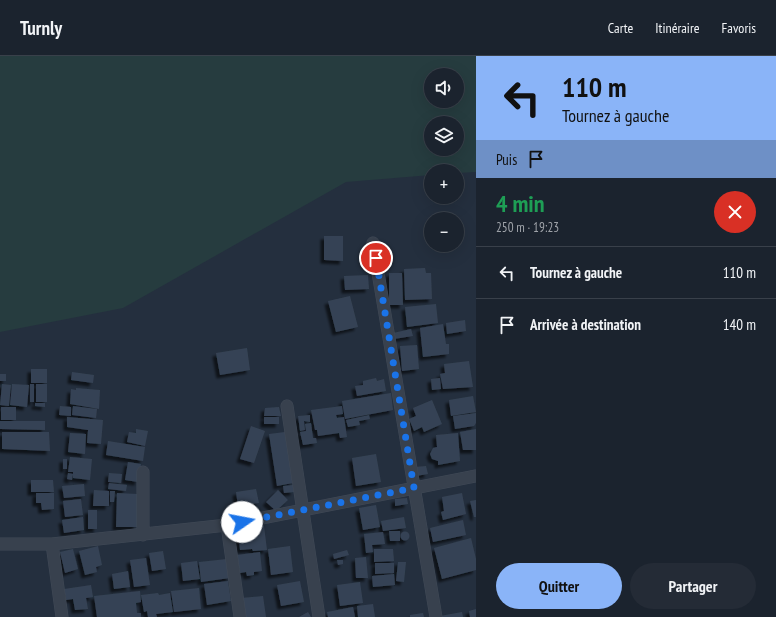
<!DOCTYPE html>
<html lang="fr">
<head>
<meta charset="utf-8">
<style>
  :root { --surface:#1b232e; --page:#242b36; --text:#f1f3f6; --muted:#a0a4aa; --line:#39404a; --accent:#8ab4f8 }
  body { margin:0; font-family:"PT Sans Narrow",sans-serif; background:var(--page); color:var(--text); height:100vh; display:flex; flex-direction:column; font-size:15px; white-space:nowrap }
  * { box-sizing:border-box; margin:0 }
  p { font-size:13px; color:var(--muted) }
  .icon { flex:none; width:22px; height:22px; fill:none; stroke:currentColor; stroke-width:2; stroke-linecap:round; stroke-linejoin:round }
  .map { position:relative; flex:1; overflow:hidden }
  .details { display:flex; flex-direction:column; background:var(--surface); width:300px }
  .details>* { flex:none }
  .top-card { background:#8ab4f8; color:#111; overflow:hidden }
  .fabs { position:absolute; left:424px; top:12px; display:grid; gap:8px }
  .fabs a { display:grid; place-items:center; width:40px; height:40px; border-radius:50%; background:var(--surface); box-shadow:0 4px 16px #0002,0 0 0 1px var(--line); font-size:20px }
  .pin { position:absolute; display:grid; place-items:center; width:34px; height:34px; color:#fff; margin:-17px; border:2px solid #fff; border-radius:50%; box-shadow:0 1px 4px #0007 }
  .me { position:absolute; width:44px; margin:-22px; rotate:78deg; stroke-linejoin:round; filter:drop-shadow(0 0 3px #0008) }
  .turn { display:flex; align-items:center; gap:14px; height:84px; padding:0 20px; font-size:18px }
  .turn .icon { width:52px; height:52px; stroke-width:2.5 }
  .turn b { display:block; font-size:28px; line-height:34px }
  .then { display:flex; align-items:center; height:38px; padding:0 20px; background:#0003; gap:8px; font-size:15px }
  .round { display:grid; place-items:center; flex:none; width:42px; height:42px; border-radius:21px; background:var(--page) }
  .overview { display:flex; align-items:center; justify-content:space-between; height:68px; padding:0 20px }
  h1 { font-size:24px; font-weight:800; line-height:30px; color:#1e9e55 }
  .button { display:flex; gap:8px; margin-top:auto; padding:8px 20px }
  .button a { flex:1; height:46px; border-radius:24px; background:var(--accent); color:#111; font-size:16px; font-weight:800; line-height:46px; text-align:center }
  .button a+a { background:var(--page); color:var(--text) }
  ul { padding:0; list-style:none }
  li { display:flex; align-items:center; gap:12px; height:52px; padding:0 20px; border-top:1px solid var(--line) }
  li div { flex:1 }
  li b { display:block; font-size:15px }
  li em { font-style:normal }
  header { display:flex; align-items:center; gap:24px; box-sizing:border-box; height:56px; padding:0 20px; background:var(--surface); border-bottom:1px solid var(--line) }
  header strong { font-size:19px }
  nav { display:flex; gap:22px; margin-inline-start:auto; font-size:14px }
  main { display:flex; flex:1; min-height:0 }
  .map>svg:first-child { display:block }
</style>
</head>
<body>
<header>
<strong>Turnly</strong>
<nav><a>Carte</a><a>Itinéraire</a><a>Favoris</a></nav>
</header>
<main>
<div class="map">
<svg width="476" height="561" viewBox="0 0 476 561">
  <defs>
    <filter id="shadow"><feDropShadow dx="-3.5" dy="3.5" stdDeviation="1" flood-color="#0009"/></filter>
  </defs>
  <rect width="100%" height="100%" fill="#242f3e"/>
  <path fill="#263c3f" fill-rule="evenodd" d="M0 0H476V116L457 117V115H431V119L346 126 123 252 0 276ZM431 19H457V45H431ZM431 67H457V93H431Z"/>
  <path fill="#364354" filter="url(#shadow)" d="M324 180H343V205L324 204Z
    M425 212 426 217H431L432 243 405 244 404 213Z
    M389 217H402L403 249H389Z
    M368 219 369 233 345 234 344 220Z
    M350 240 358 271 336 276 328 245Z
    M436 248 438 267 407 271 405 251Z
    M465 264 466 275 447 278 446 267Z
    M443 268 446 288H449V298L423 301 420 272Z
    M411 273 413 280 394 283 393 277Z
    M417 289 419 313 402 315 400 290Z
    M247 292 250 314 220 319 216 297Z
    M469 305 473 331 443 333 440 318 445 317 444 308Z
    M31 313H47V327H31Z
    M72 316 94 319 93 327 71 324Z
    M0 318H6V325H0Z
    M376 322 377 325 384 323 386 335 357 340 355 330 363 329V325Z
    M440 322 441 333 432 334 431 323Z
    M2 328 11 329 9 350 0 349Z
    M12 328 29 329 27 351 10 349Z
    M30 328H34V346H30Z
    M36 328H47V346H36Z
    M76 332 100 334 99 353 70 348 71 333 76 334Z
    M391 337 393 354 345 363 342 345Z
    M473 340 476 356 451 360 449 344Z
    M432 344 442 368 424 376 422 371 414 375 409 363 416 360 413 352Z
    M35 347H45V351L35 350Z
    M60 350 71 351V360L59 359Z
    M73 350 97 353 96 362 72 359Z
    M342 350 343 358 336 359 337 362 344 361 347 381 340 382 339 377 318 380 317 374H315L311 354Z
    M1 351H16V364H1Z
    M279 351 281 360H264L265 352Z
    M476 357V367L474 370 455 373 453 360Z
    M310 359V366L304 365 305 374 300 375 298 360Z
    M369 359 370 363 359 365 360 369 348 371 346 364Z
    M67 361 103 364 101 388 87 387 88 374 67 371Z
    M264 361H279V368H264Z
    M0 365H45V374L0 373Z
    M311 367 313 382H316L317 387 303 389 300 376 306 375 305 368Z
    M251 370 265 375 254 407 240 403Z
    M136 373 148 375 145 390 127 386 129 376 136 377Z
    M476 373V394H463L460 376Z
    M2 376H49L50 395 2 393Z
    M285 376 293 427 277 430 269 378Z
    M70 377 86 378 85 398 68 396Z
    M458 377 460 405 438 409V405L432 403 430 398 433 392 437 391 436 379Z
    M108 385 145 391 143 405 106 399Z
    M376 398 381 426 356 430 352 402Z
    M70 401 92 403 90 424 73 422V416H68Z
    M63 403H67V413H63Z
    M128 406 141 408 138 426 125 424Z
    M426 410 428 418 416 420 415 411Z
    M68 417 73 418 72 424 67 423Z
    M109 417 122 418 121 427 108 426Z
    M31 424H53L54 436H31Z
    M109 427 127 429 126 435 108 433Z
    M84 428 85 440 64 442 62 430Z
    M293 429 294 436 284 437 283 430Z
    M256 433 259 447 238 450 236 436Z
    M94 434 109 435V450H93Z
    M278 434 288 444 276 455 266 446Z
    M110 435H115L114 446H110Z
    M36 437H54V453L42 454 41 447H36Z
    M117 437 137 438V471H116Z
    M462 437 466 458 443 464 441 456 444 455 442 441Z
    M407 442 408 448 395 450V443Z
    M81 443 83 459 65 461 63 445Z
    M476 444V461H474L470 445Z
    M376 449 380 471 363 474 359 452Z
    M88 454H97V473H88Z
    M83 461 84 474 64 477 62 464Z
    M404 461 406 472 383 475 381 465Z
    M463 464 466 479 433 486 430 472Z
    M264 470 267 494 253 495 252 493 240 494 238 473Z
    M389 475H400V485H390Z
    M400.5 480a4.5 4.5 0 1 1 9 0a4.5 4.5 0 1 1-9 0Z
    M383 476 385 488 372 489 373 496 366 497 364 478Z
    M471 482 476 503V514L442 523 434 492Z
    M98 490 102 509 96 511 97 516 85 519 79 495Z
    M290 490 293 516 271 519 268 493Z
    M73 493 78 513 65 517 60 496Z
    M374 493H393L394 505 374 506Z
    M347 494 349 499 334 503 333 498Z
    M163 495 166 513 152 515 149 497Z
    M260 496 262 515 254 516V519L247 520 246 516 240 517 237 499Z
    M366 501 368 522H356L355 502Z
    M146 502 150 529 134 531 130 504Z
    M227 503 230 522 201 526 199 506Z
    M337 504H343V508L338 509Z
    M197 505 200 523 183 525 181 507Z
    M398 506H406L404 526 396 525Z
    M375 507H394V517L375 518Z
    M128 515 130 531 114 533 112 518Z
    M394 518 395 529 373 531 372 520Z
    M228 525 231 545 207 549 204 528Z
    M300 525 304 546 281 550 277 529Z
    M360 526 363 547 340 550 337 529Z
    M91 529 93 541 86 542 88 553 75 554 73 543 66 544 64 533Z
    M199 532 201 553 174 556 171 535Z
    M140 535 141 546 136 547 137 557H141V561H97L94 540Z
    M158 537 159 539 170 537 173 556 156 558 157 561H148L147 555 144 556 141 539Z
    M263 540 266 561H244L241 542Z
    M373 548 375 561H358L357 550Z
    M353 551 355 561H328L327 556Z
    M476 553V561H470L469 555Z
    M308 556 311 561H299Z
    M462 556 463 561H440V560Z
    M423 557 424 561H410V559Z"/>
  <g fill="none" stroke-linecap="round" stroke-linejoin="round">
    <defs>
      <path id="minor" d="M373 187 436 561
        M287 350 319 561
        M143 416V479
        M227 469 240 561
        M0 488H52L227 469 476 420
        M52 488 62 561"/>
    </defs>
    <use href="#minor" stroke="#414a57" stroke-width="13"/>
    <use href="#minor" stroke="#38414e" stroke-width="12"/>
  </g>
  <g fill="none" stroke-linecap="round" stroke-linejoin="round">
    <path stroke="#1a73e8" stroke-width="7" stroke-dasharray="0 12.6" d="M242 466 414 432 376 202"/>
  </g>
</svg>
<div class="fabs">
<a><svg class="icon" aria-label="sound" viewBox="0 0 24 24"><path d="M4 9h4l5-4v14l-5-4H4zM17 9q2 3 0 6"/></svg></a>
<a><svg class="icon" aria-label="layers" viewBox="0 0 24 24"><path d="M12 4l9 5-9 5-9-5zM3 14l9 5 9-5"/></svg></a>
<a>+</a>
<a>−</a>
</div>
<div class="pin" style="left:376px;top:202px;background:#d93025"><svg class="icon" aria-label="arrive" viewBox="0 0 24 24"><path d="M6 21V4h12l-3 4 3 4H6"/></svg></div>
<svg class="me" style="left:242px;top:466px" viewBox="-20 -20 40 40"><circle r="19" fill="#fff"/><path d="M0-13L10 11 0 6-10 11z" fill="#1a73e8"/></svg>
</div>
<section class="details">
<div class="top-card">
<div class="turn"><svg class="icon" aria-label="left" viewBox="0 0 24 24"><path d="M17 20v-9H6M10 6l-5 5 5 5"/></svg><div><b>110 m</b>Tournez à gauche</div></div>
<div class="then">Puis<svg class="icon" aria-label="arrive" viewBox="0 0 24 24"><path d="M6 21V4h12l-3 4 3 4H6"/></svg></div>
</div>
<div class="overview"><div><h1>4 min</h1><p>250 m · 19:23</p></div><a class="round" style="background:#d93025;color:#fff"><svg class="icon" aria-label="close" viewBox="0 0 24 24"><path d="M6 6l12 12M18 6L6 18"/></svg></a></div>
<ul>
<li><svg class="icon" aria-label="left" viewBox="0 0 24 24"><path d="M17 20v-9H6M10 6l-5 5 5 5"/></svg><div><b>Tournez à gauche</b></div><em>110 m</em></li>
<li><svg class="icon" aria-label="arrive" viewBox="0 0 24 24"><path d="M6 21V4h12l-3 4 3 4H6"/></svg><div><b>Arrivée à destination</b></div><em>140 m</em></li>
</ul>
<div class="button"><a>Quitter</a><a>Partager</a></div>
</section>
</main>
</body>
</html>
